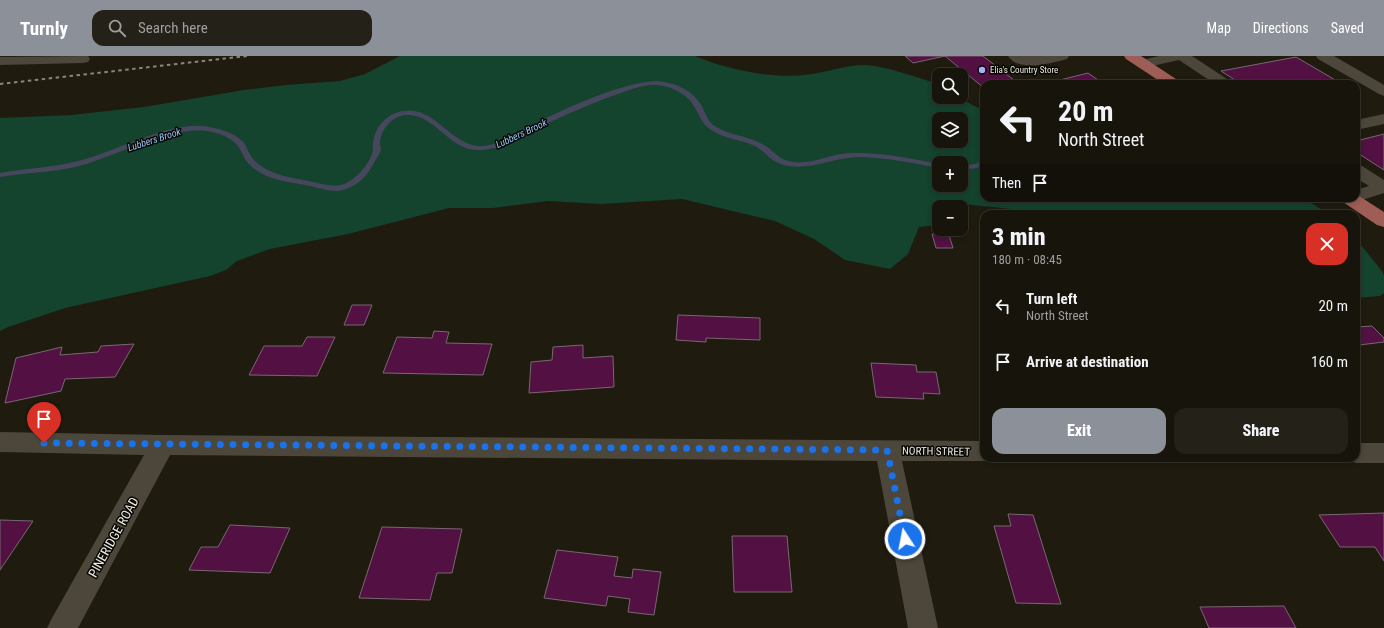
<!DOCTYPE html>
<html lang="en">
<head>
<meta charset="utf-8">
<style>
  :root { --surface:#17140b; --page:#242119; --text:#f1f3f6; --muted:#9e9e9d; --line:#36332c; --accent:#8c9099 }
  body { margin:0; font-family:"Roboto Condensed",sans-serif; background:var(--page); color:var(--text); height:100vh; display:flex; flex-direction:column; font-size:15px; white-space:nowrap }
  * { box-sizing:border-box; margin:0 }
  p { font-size:13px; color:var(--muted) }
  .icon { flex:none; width:22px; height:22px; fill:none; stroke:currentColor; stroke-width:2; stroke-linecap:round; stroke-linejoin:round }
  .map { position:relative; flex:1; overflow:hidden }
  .drawer { position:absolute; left:980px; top:154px; width:380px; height:252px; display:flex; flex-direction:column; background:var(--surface); border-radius:12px; box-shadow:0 2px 6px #0003,0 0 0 1px var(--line) }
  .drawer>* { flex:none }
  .hud { position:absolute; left:980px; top:24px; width:380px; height:122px; border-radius:12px; box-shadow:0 2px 6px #0003,0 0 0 1px var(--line); background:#17140b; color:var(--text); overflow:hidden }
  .tools { position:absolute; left:932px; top:12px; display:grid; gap:8px }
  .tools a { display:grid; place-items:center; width:36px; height:36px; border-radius:8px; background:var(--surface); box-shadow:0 2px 6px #0003,0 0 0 1px var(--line); font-size:20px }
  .pin { position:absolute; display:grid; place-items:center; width:34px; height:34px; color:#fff; margin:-41px -17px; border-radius:50% 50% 50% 0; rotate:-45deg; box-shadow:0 0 4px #0007 }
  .pin .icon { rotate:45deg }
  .me { position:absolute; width:44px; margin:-22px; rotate:349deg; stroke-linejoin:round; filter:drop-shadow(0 0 3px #0008) }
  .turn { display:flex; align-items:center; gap:14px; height:84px; padding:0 12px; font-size:18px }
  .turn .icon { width:52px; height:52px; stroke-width:2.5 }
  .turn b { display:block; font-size:28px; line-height:34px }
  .then { display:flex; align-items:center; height:38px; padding:0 12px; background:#0003; gap:8px; font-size:15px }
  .round { display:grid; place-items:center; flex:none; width:42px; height:42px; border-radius:12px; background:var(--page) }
  .headline { display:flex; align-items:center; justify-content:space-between; height:68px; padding:0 12px }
  h1 { font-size:24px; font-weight:800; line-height:30px }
  .button { display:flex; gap:8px; margin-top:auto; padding:8px 12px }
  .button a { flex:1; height:46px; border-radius:12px; background:var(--accent); color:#fff; font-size:16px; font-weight:800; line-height:46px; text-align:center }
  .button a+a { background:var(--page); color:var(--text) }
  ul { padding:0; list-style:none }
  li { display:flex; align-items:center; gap:12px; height:56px; padding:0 12px }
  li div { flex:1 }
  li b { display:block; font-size:15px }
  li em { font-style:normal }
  header { display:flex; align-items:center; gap:24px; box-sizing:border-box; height:56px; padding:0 20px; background:var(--accent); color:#fff }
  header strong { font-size:19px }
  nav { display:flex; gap:22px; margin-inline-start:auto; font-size:14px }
  .search { width:280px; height:36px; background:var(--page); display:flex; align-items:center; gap:10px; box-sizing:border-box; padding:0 14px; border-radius:12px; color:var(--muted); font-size:15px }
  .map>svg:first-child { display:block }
</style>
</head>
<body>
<header>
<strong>Turnly</strong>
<div class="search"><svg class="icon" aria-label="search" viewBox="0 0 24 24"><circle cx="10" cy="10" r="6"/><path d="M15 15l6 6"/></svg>Search here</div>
<nav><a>Map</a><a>Directions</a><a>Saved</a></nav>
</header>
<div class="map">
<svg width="1384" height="572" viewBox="0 0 1384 572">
  <rect width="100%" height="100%" fill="#1f1b0f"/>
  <path fill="#14432e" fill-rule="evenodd" d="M400 0H695C729 14 768 22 805 19 825 17 845 9 865 9 887 10 914 21 936 27L939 29V41H959L974 50 984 54V142H1304L1314 149 1330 158H1017L1012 153 943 146 942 151H939L938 169 919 171 908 198 890 213 845 204 814 183 775 165 682 143 602 148 548 145 493 152H449L348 178 270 193 237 205 226 214 210 220 65 252 8 271 0 275V62L71 59 144 51 244 34 286 29 340 25 365 18ZM939 63H961V85H939ZM939 107H961V129H939Z
    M1356 183 1382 215 1384 219V237L1380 240 1356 242Z"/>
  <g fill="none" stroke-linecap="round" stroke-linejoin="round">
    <path fill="#46465c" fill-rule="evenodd" d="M655 25C673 26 692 33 702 50 705 56 707 63 712 68 726 79 745 79 760 87 770 91 776 100 785 104 808 112 829 97 851 97 881 96 910 102 939 108V112C913 107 887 102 860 101 832 101 803 119 776 106 768 102 763 94 755 90 740 83 723 83 710 73 702 68 700 60 695 52 687 36 667 28 650 29 634 31 619 38 604 43 581 52 558 62 535 73 518 81 501 94 481 94 449 96 435 57 406 59 392 60 380 74 380 88 380 90 381 92 381 94 381 94 377 103 376 103 368 120 356 133 337 135 327 135 319 132 310 130 290 126 267 125 251 110 245 105 243 98 239 92 234 83 222 78 212 76 173 67 118 100 79 110 53 117 26 116 0 121V117C26 112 52 112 78 105 115 96 167 66 203 70 217 72 235 76 244 87 248 93 250 101 256 106 271 119 289 121 308 125 319 127 330 131 341 129 354 126 371 107 373 94 373 92 372 89 373 87 374 75 382 63 393 58 434 41 448 93 484 90 501 88 517 76 532 69 564 53 620 27 655 25Z
      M984 104V109L977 112 961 114V110L975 108Z"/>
  </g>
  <path fill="#531143" stroke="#776871" d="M905 0H945L913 7Z
    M945 0H983L1019 28H984V32Z
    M1296 1 1337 25 1330 27 1333 28H1241L1221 15Z
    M1088 17 1104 28H1055L1052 26Z
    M1384 78V114L1356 96V85Z
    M932 178 949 179 953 192H936Z
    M352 249H372L364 269H344Z
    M678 259 760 262V284L706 282V286L676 284Z
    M1372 270 1384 282V286L1359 289 1356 285V271Z
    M434 275 449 276 446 287 492 288 483 319 383 317 397 281 432 282Z
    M307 281H335L317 320 249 319 264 290H302Z
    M134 288 115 321 65 323 61 335 5 347 16 302 62 291 60 299 98 296 101 290Z
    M583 289V302L613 300 614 331 529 337 531 306 552 304 553 291Z
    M871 307 916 309 917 316H936L940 338 923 337 924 343 876 341Z
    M1384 457V505L1375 491H1340L1319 459Z
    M1008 458 1033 459 1061 548 1016 547 994 470H1011Z
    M0 464 33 465 0 514Z
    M230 469 290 472 270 517 189 514 201 491H218Z
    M382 471 462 473 452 517H437L430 544 359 542Z
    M732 480H787L792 536H734Z
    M557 494 618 501 614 520 632 522 633 513 661 516 654 559 628 556 630 543 608 540 606 550 544 542Z
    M1284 550 1296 572H1209L1200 551Z"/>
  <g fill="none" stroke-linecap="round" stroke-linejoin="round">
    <path fill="#4c473a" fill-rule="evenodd" d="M88 0 90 3 88 6 83 7 0 9V1Z
      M1008 0H1069L1067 3C1051 7 1019 17 1008 0Z
      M1159 0H1192L1230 25 1233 28H1215L1179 4 1143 12 1138 11 1136 8 1138 5Z
      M1316 0H1334L1384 29V40L1379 38 1318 3Z
      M1384 58V68L1356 74V64Z
      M1356 109 1362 110 1384 124V137L1356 146 1350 144 1348 142H1356V134L1369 130 1356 122Z
      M0 376 163 379 984 385V402H993L984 405H902L938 572H908L877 405 170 399 78 572H47L52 562 144 399 0 396Z
      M1356 387H1384V407H1356L1347 404 1346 402H1356Z"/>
    <path fill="#9e5d56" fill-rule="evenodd" d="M1124 0H1141L1179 25 1182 28H1164L1126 3Z
      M1356 138 1384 156V171L1377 169 1343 146 1340 142H1356Z"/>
    <path stroke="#89867c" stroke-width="2" stroke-dasharray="3.5 3.5" stroke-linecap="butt" d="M0 28 247 0"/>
  </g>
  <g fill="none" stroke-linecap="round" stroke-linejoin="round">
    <path stroke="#1a73e8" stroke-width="7" stroke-dasharray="0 12.6" d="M44 387 887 394 905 483"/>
  </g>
  <circle fill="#a4b2fc" stroke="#080603" stroke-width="1.5" cx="982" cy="14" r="4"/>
  <g text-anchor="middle" stroke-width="3" stroke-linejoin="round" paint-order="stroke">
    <g font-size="9" fill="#ebe8e0" stroke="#080603" text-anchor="start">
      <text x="990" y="17">Elia's Country Store</text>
    </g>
    <g font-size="10" font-style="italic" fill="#97c5f6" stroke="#080603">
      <text transform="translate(521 77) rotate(-25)" y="4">Lubbers Brook</text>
      <text transform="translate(154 83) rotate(-18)" y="4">Lubbers Brook</text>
    </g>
    <g font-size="11" fill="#ebe8e0" stroke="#080603">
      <text transform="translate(936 395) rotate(1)" y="4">NORTH STREET</text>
    </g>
    <g font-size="13" fill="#ebe8e0" stroke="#080603">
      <text transform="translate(113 481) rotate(-61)" y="5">PINERIDGE ROAD</text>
    </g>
  </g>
</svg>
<div class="tools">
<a><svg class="icon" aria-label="search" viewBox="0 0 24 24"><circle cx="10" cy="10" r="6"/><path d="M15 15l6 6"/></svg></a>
<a><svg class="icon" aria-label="layers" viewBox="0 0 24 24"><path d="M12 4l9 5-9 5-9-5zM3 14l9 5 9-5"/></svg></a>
<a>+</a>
<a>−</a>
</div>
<div class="pin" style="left:44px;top:387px;background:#d93025"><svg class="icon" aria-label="arrive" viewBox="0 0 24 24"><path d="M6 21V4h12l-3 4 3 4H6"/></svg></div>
<svg class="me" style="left:905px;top:483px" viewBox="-20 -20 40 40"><circle r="17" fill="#1a73e8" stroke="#fff" stroke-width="3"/><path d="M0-11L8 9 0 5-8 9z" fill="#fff"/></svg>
<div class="hud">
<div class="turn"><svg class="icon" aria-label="left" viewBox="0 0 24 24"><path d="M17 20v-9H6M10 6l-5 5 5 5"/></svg><div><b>20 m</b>North Street</div></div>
<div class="then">Then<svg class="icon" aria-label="arrive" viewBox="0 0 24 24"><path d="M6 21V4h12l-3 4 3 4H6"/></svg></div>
</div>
<section class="drawer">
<div class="headline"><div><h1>3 min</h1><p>180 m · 08:45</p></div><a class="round" style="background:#d93025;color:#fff"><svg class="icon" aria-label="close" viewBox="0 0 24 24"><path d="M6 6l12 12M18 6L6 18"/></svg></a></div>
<ul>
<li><svg class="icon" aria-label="left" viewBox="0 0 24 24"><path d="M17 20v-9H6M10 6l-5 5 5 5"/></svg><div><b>Turn left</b><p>North Street</p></div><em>20 m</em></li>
<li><svg class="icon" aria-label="arrive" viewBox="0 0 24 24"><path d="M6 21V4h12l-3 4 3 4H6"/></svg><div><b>Arrive at destination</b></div><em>160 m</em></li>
</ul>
<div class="button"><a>Exit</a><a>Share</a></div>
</section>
</div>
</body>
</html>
